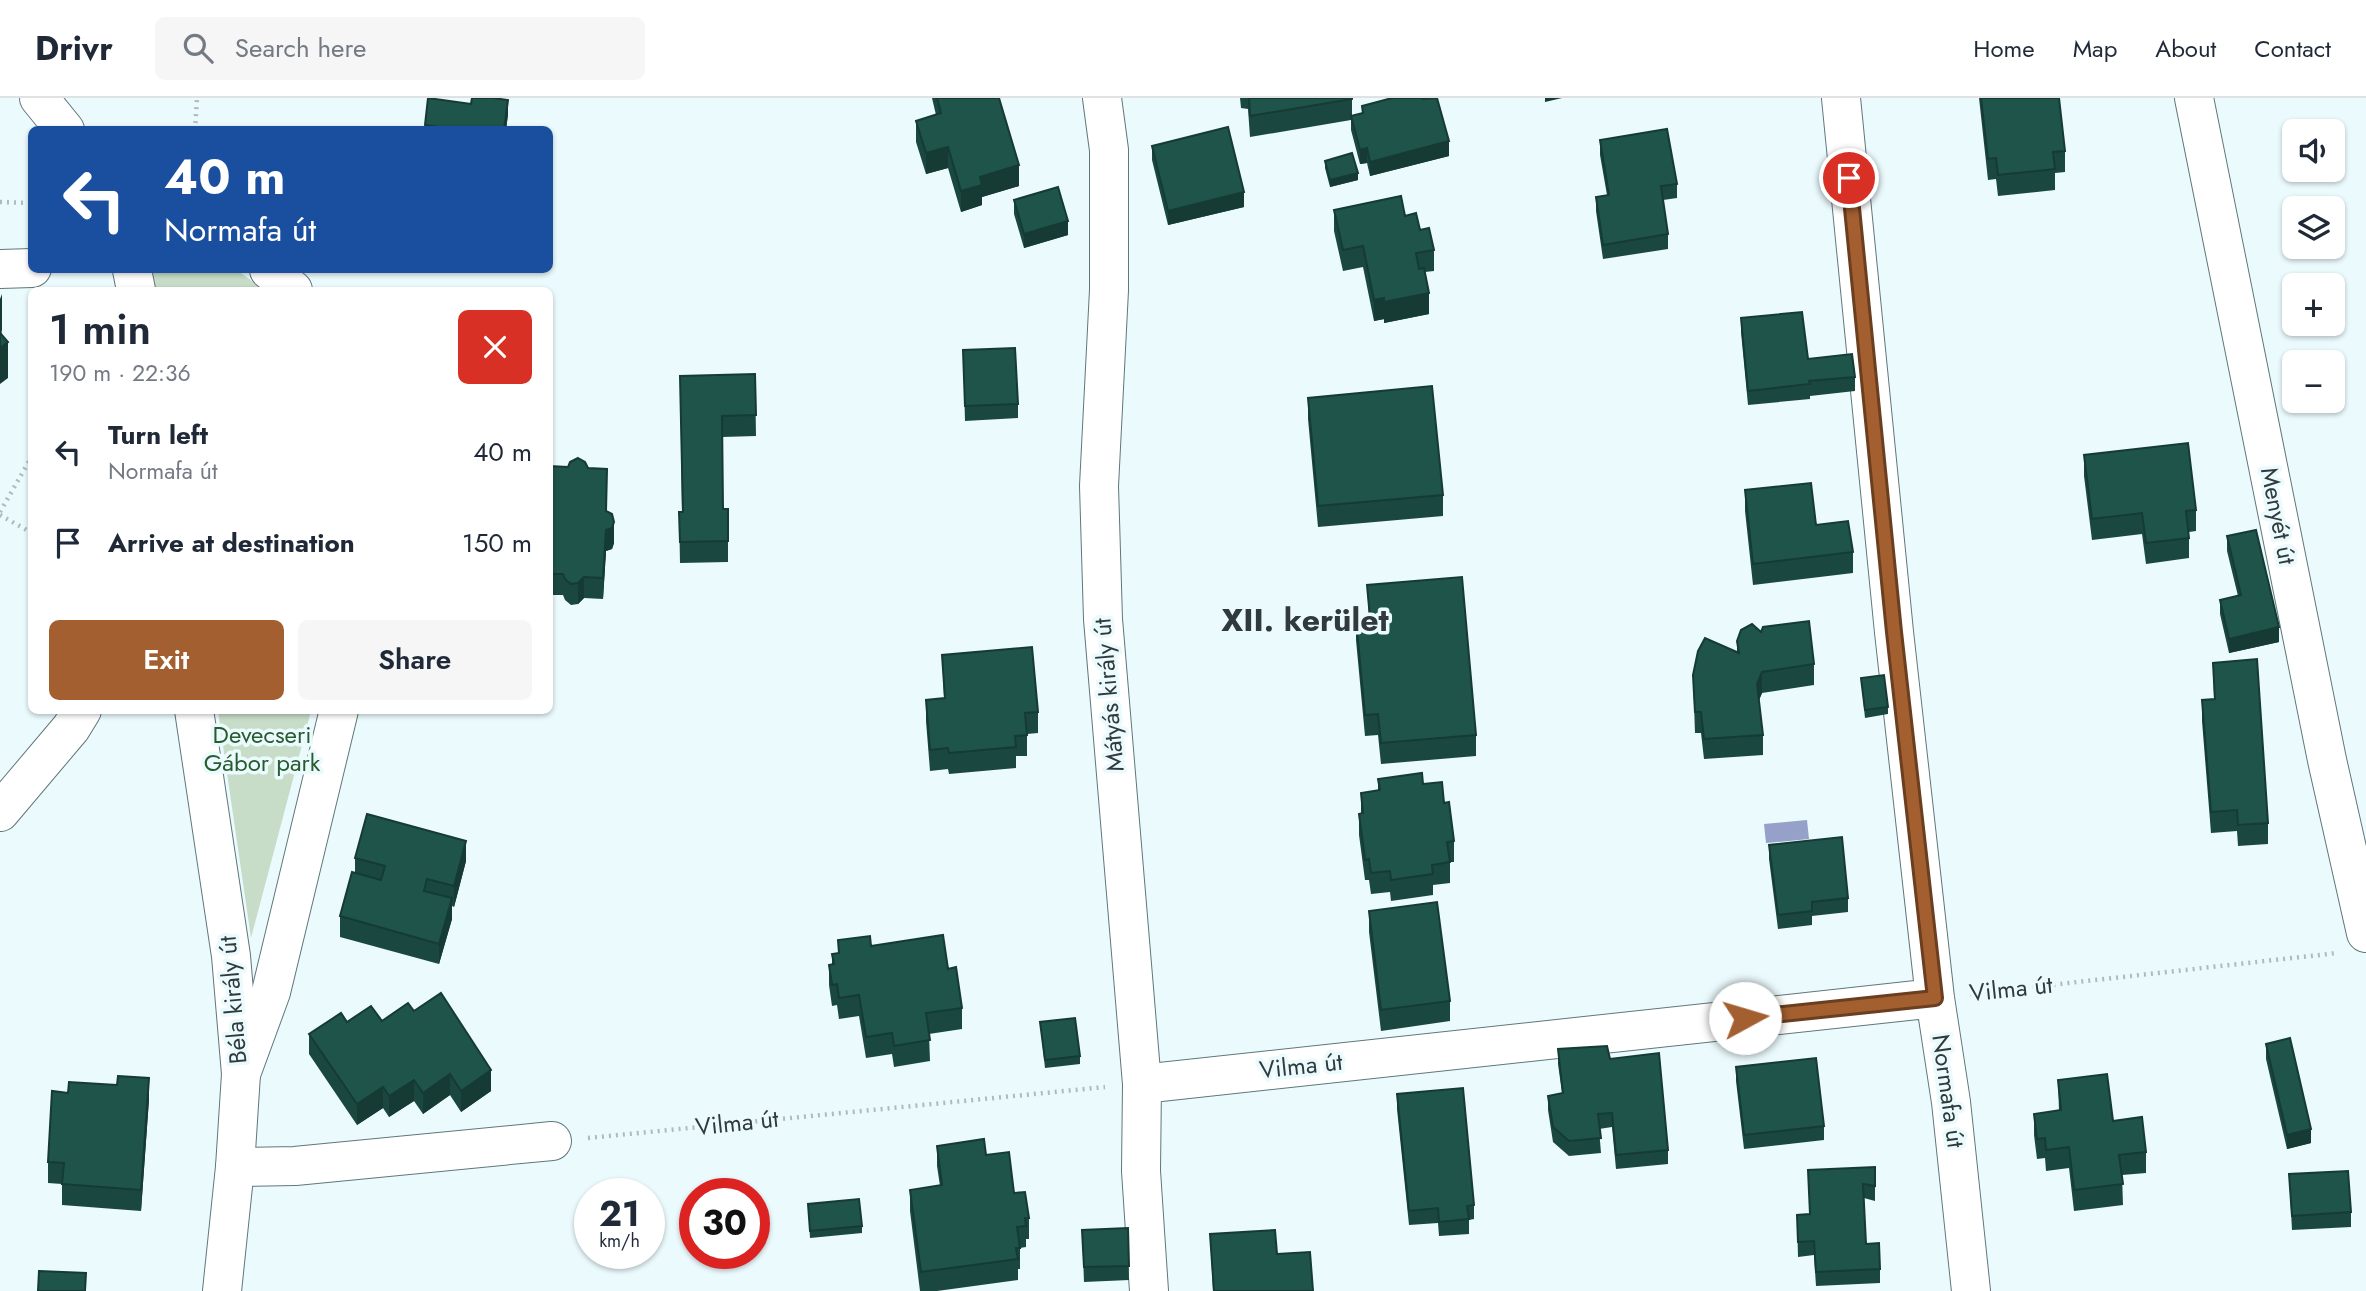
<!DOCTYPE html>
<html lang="en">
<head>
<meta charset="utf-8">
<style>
  :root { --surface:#fff; --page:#f6f6f7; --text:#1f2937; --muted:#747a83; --line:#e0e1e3; --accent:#a35f30 }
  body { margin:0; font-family:Jost,sans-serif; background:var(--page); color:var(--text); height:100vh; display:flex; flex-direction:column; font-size:26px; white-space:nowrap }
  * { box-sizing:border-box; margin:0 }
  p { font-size:23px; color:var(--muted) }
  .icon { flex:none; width:38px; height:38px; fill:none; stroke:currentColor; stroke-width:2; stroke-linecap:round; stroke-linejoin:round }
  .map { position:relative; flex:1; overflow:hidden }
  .panel { position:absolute; left:28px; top:189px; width:525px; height:427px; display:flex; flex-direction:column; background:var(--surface); border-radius:10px; box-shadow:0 2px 5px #0004 }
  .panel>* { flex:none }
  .top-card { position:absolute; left:28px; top:28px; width:525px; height:147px; border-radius:10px; box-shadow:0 2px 5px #0004; background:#1a4fa0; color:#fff; overflow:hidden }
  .fabs { position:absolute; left:2282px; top:21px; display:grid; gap:14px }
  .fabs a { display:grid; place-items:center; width:63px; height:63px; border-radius:10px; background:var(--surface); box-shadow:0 2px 5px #0004; font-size:35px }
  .speed { position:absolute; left:574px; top:1080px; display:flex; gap:14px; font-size:35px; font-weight:700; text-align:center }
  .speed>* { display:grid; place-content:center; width:91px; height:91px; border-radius:50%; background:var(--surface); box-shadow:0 2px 5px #0004; line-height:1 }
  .speed small { font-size:18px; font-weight:400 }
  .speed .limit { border:10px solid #d22; background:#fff; color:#111 }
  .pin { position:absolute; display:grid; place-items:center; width:60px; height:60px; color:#fff; margin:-30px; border:4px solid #fff; border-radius:50%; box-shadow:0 2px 7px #0007 }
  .me { position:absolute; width:77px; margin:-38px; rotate:84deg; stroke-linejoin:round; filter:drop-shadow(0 0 5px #0008) }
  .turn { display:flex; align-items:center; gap:24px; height:147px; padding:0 21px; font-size:32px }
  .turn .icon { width:91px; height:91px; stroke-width:2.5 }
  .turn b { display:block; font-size:49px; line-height:60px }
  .round { display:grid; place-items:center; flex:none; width:74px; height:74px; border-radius:10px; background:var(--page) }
  .overview { display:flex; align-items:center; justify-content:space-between; height:119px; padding:0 21px }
  h1 { font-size:42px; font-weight:600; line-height:52px }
  .cta { display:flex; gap:14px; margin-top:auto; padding:14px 21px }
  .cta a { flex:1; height:80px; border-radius:10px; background:var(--accent); color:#fff; font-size:28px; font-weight:600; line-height:80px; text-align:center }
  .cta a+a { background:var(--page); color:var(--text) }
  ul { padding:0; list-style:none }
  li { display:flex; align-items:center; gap:21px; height:91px; padding:0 21px }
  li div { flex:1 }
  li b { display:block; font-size:26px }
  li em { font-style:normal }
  header { display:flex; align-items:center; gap:42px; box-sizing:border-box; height:98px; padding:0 35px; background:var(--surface); border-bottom:2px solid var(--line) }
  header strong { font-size:33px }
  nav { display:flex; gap:38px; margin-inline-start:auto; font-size:24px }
  .search { width:490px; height:63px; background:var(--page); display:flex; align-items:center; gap:18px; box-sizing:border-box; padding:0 24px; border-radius:10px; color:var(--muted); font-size:26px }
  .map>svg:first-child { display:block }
</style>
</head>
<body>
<header>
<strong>Drivr</strong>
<div class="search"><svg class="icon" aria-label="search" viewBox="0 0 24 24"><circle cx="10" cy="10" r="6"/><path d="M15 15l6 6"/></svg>Search here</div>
<nav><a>Home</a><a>Map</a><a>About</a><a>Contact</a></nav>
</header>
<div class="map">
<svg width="2366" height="1193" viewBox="0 0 2366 1193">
  <rect width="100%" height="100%" fill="#ebfafd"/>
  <path fill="#c7ddc8" d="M149 172H237L264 192H153Z
    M218 613H311L251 840Z"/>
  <path fill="#96a1c9" d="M1807 722 1809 741 1766 745 1764 726Z"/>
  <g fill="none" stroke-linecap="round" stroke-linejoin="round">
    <defs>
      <path id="street" d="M1102 0 1109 52V192L1099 388 1103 521 1142 986 1141 1073 1149 1193
        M1841 0 1894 534 1935 900 1951 1004 1971 1193
        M2194 0 2327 662 2366 835
        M0 171 32 170
        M269 172 293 192
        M0 714 71 630 82 612
        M241 976 271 894 339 612
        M1142 986 1935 900
        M235 1069 295 1068 552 1043"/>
      <path id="secondary" d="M39 0 65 32
        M132 172 136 192
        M194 612 231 858 241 976 235 1069 222 1193"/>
    </defs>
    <use href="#street" stroke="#5f777b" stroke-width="40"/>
    <use href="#secondary" stroke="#5f777b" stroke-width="40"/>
    <path stroke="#aebbbe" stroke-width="4.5" stroke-dasharray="2 5" stroke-linecap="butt" d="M195 32 197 0
      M0 104 32 105
      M0 414 32 358
      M0 417 32 435
      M1970 896 2337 855
      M588 1040 1105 989"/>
    <use href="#street" stroke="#fff" stroke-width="38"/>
    <use href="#secondary" stroke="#fff" stroke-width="38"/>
  </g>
  <path fill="#1a4840" d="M932 0H999L1019 88 982 99V107L961 114 948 70 926 76 916 44V23L936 17Z
    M1240 0H1352V18L1362 15V8L1449 58 1370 78 1367 65 1360 66 1351 32V22L1250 39 1248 11 1241 10Z
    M1979 0H2059L2065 53V74L2055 75V92L1998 98 1996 81 1988 82Z
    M508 16 506 32H425V27Z
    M1600 42 1677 86V100L1663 102 1668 136V151L1603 161 1596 113V99L1607 97 1600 57Z
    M1152 48 1244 109 1168 127 1152 62Z
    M1325 63 1358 82 1330 89 1325 70Z
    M1014 102 1068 137 1024 150 1014 116Z
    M1334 112 1405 118 1434 152V173L1425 174 1429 216 1384 225V221L1374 223 1363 169 1343 173 1334 133Z
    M1741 220 1808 261 1855 279V293L1810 298V301L1748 307 1741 234Z
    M963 252 1018 306V320L965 323Z
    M755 276 756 338 722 339 723 411 728 443V464L680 465 679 414H682L680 278Z
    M1308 300 1443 397V418L1318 429 1308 321Z
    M2084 357 2196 412V433L2189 434V460L2146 466 2142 436 2092 442 2084 378Z
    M550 368 607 414 614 445 612 451 606 453 603 501 584 500 578 506 571 507 565 502 563 497H550Z
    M1745 392 1816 427 1853 454V475L1753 487 1745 413Z
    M2227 438 2279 544 2229 555 2220 516V502L2238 498 2227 453Z
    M1367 487 1476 637V658L1381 666 1378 637 1365 638 1356 542V522L1369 520Z
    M1761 534 1814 566V587L1762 595 1759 602 1763 637V657L1704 661 1701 635H1695L1693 577 1737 554V543Z
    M942 557 1038 614V635L1027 636V658H1016V670L949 676 948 671 930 673 926 623V602L944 600Z
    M2213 565 2268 725V746L2238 748 2237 733 2211 735 2202 623V602L2214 601Z
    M1861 580 1888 609V616L1865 620Z
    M1378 681 1423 686 1444 705 1454 743V764H1450V785L1433 787V797L1391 803 1390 794 1371 796 1369 782H1365L1359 737V716L1361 715V695L1378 693Z
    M1769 747 1848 800V814L1812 818V827L1778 831 1769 761Z
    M355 760 466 763 454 809 452 808V821L439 866 340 839V818L355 775Z
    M1369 813 1450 903V923L1381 933 1369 834Z
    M838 842 871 848 948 871 962 910V931L929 936 930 963 894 969 892 956 866 960 859 918 839 921 837 907 832 908 829 887V867L832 866V856L838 855Z
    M414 913 491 993 461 1014 450 997 423 1016 414 1003 389 1019 383 1010 357 1027 309 956V936L347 924 382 923Z
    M1040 924 1080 958V966L1045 970Z
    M2266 946 2311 1045 2287 1051 2266 961Z
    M1558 951 1610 961 1668 1052V1066L1616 1071 1612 1029 1599 1031 1601 1055 1569 1058 1553 1044 1548 1012V998L1562 995 1558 966Z
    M1736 969 1824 1028V1042L1744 1051 1736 983Z
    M2058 982 2113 1023 2146 1054V1075L2122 1077 2123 1107 2074 1113 2069 1070 2046 1073 2045 1060 2037 1061 2034 1037V1016L2059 1013Z
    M117 987 149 1001 141 1113 62 1107V1086L48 1085V1064L68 995Z
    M1397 996 1474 1107V1121L1469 1122V1136L1439 1138 1438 1125 1409 1127 1397 1011Z
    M937 1048 986 1057 1014 1095 1029 1120V1141H1026V1149L1020 1150V1171H1018V1182L937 1193H920L910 1113V1092L940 1088 937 1068Z
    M1808 1072 1875 1088V1103L1864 1100 1866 1146 1880 1171V1185L1816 1188 1814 1157 1798 1159 1797 1117 1810 1116Z
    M2289 1076 2351 1114V1129L2292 1132Z
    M808 1106 862 1128V1135L810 1140Z
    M1128 1130 1129 1182 1084 1184 1082 1132Z
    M1210 1136 1277 1156 1313 1193H1213Z"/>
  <path fill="#153b34" d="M1545 0H1562L1545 4Z
    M508 2V16L506 32H504Z
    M1449 43V58L1370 78V64Z
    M948 49V70L926 76V55Z
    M1367 50V65L1360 66V52Z
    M1019 67V88L982 99V107L961 114V93L980 79Z
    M1358 75V82L1330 89V82Z
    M1244 94V109L1168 127V113Z
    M1068 123V137L1024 150V136Z
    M1429 195V216L1384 225V204Z
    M2 196V232L0 236V201Z
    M1384 200V221L1374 223V202Z
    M8 244V280L0 286V250Z
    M614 424V445L612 451 606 453 603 501V480L606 432Z
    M584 479V500L578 506V485Z
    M2279 529V544L2229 555V541Z
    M1762 574V595L1757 607V586Z
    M466 743V763L454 809V788Z
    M452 800V821L439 866V846Z
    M491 972V993L461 1014V993Z
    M450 976V997L423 1016V995Z
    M149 980V1001L141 1113V1092Z
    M414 982V1003L389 1019V998Z
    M383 989V1010L357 1027V1006Z
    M2311 1031V1045L2287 1051V1037Z"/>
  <path fill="#1e544a" stroke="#153b34" stroke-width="2" d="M428 0 471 6 472 0H493L508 2 504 32H443V30L425 27Z
    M937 0H999L1019 67 980 79 982 87 961 93 948 49 926 55 916 23 941 15Z
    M1249 0H1352V1L1250 18Z
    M1392 0H1422L1423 1 1437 0 1449 43 1370 64 1367 50 1360 52 1351 18 1363 15 1362 8Z
    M1981 0H2059L2065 53 2053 54 2055 71 1998 77 1996 60 1988 61Z
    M1228 29 1244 94 1168 113 1152 48Z
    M1667 31 1677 86 1661 88 1668 136 1603 147 1596 99 1609 97 1600 42Z
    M1352 55 1358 75 1330 82 1325 63Z
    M1058 89 1068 123 1024 136 1014 102Z
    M1401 98 1405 118 1416 115 1420 132 1429 130 1434 152 1416 155 1419 171 1424 170 1429 195 1384 204V200L1374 202 1363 148 1343 152 1334 112Z
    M1802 214 1808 261 1852 256 1855 279 1809 283 1810 286 1748 293 1741 220Z
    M0 231 1 236 8 244 0 250Z
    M1015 250 1018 306 965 308 963 252Z
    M755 276 756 317 722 318 723 411H728V443L680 444 679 414H683L680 278Z
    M1432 288 1443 397 1318 408 1308 300Z
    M2188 345 2196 412 2186 413 2189 440 2146 445 2142 415 2092 421 2084 357Z
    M578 360 585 364 588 370 607 371 606 413 612 416 614 424 612 430 606 432 603 480 584 479 578 485 571 486 565 481 563 476H550V368L568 369 570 364Z
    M1811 385 1816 427 1848 423 1853 454 1753 466 1745 392Z
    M2256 432 2279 529 2229 541 2220 502 2241 497 2227 438Z
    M1462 479 1476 637 1381 645 1378 616 1365 617 1356 522 1370 520 1367 487Z
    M1809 523 1814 566 1762 574 1757 586 1763 637 1704 641 1701 614H1695L1693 577 1698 553 1705 540 1739 555 1737 543 1741 532 1752 526 1761 534 1763 529Z
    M1032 549 1038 614 1025 615 1027 637 1015 638 1016 649 949 655 948 650 930 652 926 602 945 600 942 557Z
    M2257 561 2268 725 2238 727 2237 712 2211 714 2202 602 2215 601 2213 565Z
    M1884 577 1888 609 1865 612 1861 580Z
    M1422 675 1423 686 1442 684 1444 705 1449 704 1454 743 1447 744 1450 764 1432 767 1433 776 1391 782 1390 773 1371 775 1369 761 1365 762 1359 716 1363 715 1361 695 1380 692 1378 681Z
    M367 716 466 743 454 788 427 781 424 793 452 800 439 846 340 818 352 774 381 782 385 768 355 760Z
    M1842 739 1848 800 1812 804V813L1778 817 1769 747Z
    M1437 804 1450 903 1381 912 1369 813Z
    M943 837 948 871 956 869 962 910 926 915 930 942 894 948 892 935 866 939 859 897 839 900 837 886 832 887 829 867 834 866 832 856 839 855 838 842 870 838 871 848Z
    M441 895 491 972 461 993 450 976 423 995 414 982 389 998 383 989 357 1006 309 936 341 915 347 924 371 908 382 923 408 905 414 913Z
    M1075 920 1080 958 1045 962 1040 924Z
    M2290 940 2311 1031 2287 1037 2266 946Z
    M1607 948 1610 961 1659 955 1668 1052 1616 1057 1612 1015 1598 1016 1601 1040 1569 1043 1553 1029 1548 998 1563 995 1558 951Z
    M1816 960 1824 1028 1744 1037 1736 969Z
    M2107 976 2113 1023 2142 1019 2146 1054 2119 1057 2123 1086 2074 1092 2069 1049 2046 1052 2045 1040 2037 1041 2034 1016 2061 1012 2058 982Z
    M118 978 149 980 141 1092 62 1086 64 1065 48 1064 52 993 68 995 69 984 117 987Z
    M1463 990 1474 1107 1467 1108 1469 1121 1439 1124 1438 1110 1409 1113 1397 996Z
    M984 1041 986 1057 1009 1054 1014 1095 1025 1094 1029 1120H1025L1026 1128 1017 1129 1020 1150H1016L1018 1161 921 1174 910 1092 942 1087 937 1048Z
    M1875 1069V1088L1863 1086 1866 1146 1879 1145 1880 1171 1816 1174 1814 1143 1798 1144 1797 1117 1810 1116 1808 1072Z
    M2348 1073 2351 1114 2292 1118 2289 1076Z
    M859 1101 862 1128 810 1133 808 1106Z
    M1128 1130 1129 1168 1084 1169 1082 1132Z
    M1275 1132 1277 1156 1310 1154 1313 1193H1214L1210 1136Z
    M39 1173 86 1175 85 1193H38Z"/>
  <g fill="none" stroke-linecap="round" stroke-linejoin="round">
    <defs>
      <path id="route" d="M1745 920 1935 900 1894 534 1849 80"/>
    </defs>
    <use href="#route" stroke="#6a3e1f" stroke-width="18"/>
    <use href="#route" stroke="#a35f30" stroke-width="12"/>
  </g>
  <g text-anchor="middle" stroke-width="7" stroke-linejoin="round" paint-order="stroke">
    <g font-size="24" fill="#303a3c" stroke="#ebfafd">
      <text transform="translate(2278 418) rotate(79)" y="8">Menyét út</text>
      <text transform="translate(1109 597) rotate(-95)" y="8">Mátyás király út</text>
      <text transform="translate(2011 891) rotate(-6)" y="8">Vilma út</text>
      <text transform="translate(233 902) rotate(-95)" y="8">Béla király út</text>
      <text transform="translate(1301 968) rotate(-6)" y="8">Vilma út</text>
      <text transform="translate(1948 993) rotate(82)" y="8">Normafa út</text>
      <text transform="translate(737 1025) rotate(-6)" y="8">Vilma út</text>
    </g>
    <g font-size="24" fill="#275b30" stroke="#ebfafd">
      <text x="262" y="645">Devecseri<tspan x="262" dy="28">Gábor park</tspan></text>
    </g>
    <g font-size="32" font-weight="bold" fill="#303a3c" stroke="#ebfafd">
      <text x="1305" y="533">XII. kerület</text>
    </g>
  </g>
</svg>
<div class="fabs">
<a><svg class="icon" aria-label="sound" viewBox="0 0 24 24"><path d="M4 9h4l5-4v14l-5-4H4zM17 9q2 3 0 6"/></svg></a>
<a><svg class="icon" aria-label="layers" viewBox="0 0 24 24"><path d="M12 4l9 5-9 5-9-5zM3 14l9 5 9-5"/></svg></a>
<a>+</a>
<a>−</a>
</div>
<div class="speed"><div>21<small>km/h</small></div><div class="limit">30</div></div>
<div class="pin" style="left:1849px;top:80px;background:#d93025"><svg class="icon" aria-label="arrive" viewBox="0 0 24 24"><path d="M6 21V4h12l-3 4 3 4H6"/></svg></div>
<svg class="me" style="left:1745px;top:920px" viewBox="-20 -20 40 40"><circle r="19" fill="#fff"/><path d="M0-13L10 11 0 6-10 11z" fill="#a35f30"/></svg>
<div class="top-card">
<div class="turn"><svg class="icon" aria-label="left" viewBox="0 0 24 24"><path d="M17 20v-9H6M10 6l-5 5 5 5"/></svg><div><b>40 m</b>Normafa út</div></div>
</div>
<section class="panel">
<div class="overview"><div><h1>1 min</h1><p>190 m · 22:36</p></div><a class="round" style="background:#d93025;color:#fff"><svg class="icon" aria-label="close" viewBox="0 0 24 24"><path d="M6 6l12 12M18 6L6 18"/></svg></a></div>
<ul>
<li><svg class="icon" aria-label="left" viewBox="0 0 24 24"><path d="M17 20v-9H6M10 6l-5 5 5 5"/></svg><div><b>Turn left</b><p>Normafa út</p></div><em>40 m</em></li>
<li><svg class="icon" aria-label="arrive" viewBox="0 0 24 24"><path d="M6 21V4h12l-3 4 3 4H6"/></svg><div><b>Arrive at destination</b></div><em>150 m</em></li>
</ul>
<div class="cta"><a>Exit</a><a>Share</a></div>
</section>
</div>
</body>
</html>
